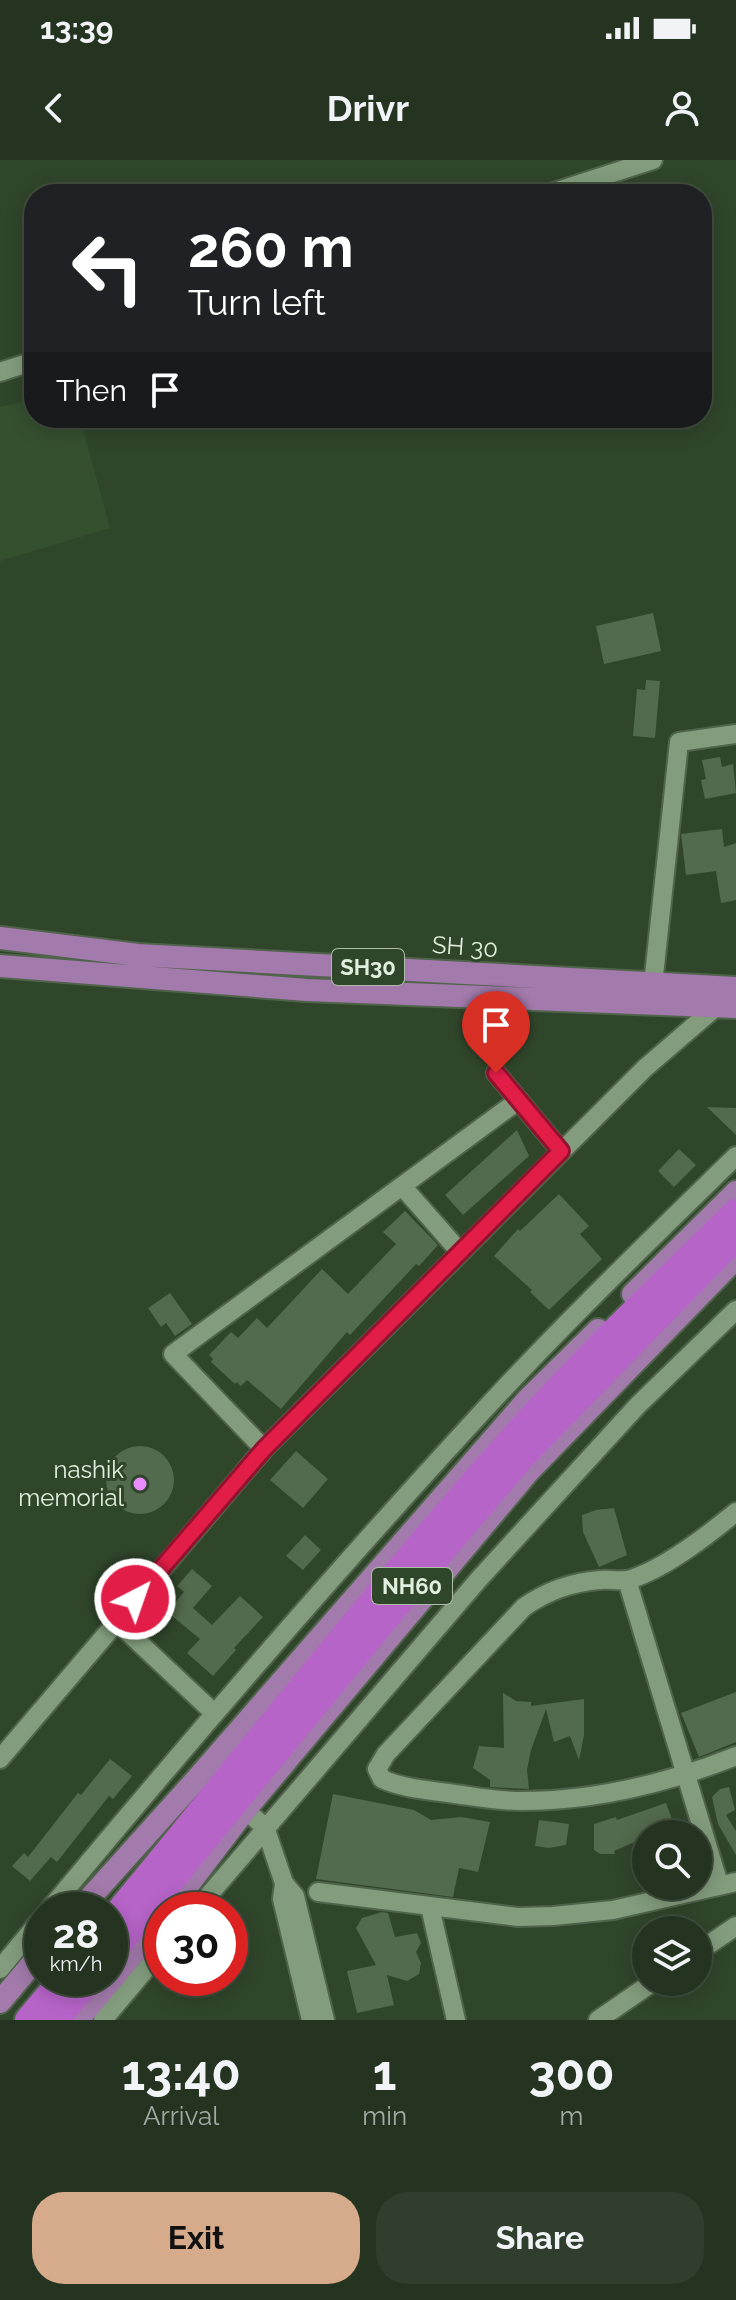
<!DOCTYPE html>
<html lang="en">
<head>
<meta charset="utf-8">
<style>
  :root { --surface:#243420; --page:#303f2d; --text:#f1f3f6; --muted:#a3aaa5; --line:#414f3e; --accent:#d6ab8b }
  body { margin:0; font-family:Raleway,sans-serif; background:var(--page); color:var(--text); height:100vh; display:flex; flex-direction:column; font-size:30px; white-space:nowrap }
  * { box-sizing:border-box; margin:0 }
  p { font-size:26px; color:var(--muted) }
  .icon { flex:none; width:44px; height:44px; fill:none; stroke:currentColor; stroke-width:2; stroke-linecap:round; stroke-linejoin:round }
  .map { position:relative; height:1860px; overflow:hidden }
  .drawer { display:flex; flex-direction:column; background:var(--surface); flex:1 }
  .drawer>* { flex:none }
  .guide { position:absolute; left:24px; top:24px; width:688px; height:244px; border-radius:32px; box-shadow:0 4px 20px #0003,0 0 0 2px var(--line); background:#202124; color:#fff; overflow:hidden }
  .tools { position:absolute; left:632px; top:1660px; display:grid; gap:16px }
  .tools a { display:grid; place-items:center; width:80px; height:80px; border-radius:50%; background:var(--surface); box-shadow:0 4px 20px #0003,0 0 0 2px var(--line); font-size:40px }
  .speed { position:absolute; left:24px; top:1732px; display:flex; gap:16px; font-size:40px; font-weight:700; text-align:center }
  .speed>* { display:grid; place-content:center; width:104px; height:104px; border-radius:50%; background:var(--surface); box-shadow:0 4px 20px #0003,0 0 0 2px var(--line); line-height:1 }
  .speed small { font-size:20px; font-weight:400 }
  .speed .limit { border:12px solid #d22; background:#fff; color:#111 }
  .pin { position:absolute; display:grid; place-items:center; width:68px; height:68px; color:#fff; margin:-82px -34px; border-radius:50% 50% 50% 0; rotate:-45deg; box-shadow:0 0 8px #0007 }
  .pin .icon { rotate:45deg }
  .me { position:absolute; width:88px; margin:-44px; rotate:41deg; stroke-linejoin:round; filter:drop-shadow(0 0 6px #0008) }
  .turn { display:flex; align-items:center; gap:28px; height:168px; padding:0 32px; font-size:36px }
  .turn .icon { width:104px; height:104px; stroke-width:2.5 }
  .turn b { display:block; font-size:56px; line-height:68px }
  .then { display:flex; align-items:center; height:76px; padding:0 32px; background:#0003; gap:16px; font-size:30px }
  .eta { display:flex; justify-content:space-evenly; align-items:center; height:136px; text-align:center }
  .eta b { font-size:48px; font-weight:700; line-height:56px }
  .primary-button { display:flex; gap:16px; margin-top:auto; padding:16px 32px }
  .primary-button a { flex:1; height:92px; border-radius:32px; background:var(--accent); color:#111; font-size:32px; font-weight:700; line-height:92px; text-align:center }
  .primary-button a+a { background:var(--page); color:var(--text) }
  .status { display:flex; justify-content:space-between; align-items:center; height:56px; padding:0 40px; background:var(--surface); direction:ltr }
  .status svg { height:22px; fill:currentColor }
  header { display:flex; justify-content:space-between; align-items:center; height:104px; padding:0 32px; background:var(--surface); font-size:36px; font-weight:700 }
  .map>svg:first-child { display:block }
</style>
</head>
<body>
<div class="status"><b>13:39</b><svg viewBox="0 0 49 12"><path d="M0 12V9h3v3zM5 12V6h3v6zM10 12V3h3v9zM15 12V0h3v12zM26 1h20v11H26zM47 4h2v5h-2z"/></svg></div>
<header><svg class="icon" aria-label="back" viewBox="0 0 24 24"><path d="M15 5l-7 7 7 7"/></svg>Drivr<svg class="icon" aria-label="person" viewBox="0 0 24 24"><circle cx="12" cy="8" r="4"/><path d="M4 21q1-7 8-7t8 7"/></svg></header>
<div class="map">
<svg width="736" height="1860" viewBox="0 0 736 1860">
  <rect width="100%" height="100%" fill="#30462b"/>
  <path fill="#35502f" d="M34 239V258H80L110 368 0 401V247Z"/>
  <path fill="#526a4d" d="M653 453 661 491 604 504 596 466Z
    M646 520 660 521 655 578 633 576 637 529 645 530Z
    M720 597 722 607 733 604 736 633 705 639 701 620 706 619 702 600Z
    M722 669 724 687 736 683V740L721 743 716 711 686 715 681 674Z
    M707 947 736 948V975Z
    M517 970 529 996 463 1055 445 1035Z
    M679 989 696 1005 674 1027 658 1011Z
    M559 1034 589 1066 580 1074 602 1099 549 1150 530 1132 532 1130 494 1096 518 1069 520 1071Z
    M405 1051 438 1085 419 1106 416 1104 350 1175 347 1172 281 1249 247 1220 241 1226 237 1222 235 1224 211 1202 213 1199 209 1195 231 1172 238 1178 257 1158 267 1168 322 1109 348 1134 396 1084 383 1072Z
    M170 1133 192 1164 175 1176 166 1163 161 1167 148 1148Z
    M106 1320a34 34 0 1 1 68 0a34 34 0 1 1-68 0Z
    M296 1291 328 1319 303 1348 270 1320Z
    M614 1348 627 1395 599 1407 583 1372 582 1355 596 1350Z
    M305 1375 321 1390 303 1410 286 1396Z
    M192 1409 212 1426 193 1448 212 1465 240 1436 263 1457 234 1488 236 1490 213 1516 187 1493 200 1479 167 1452 184 1432 177 1426Z
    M736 1532V1582L699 1597 681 1553Z
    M503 1533 516 1541 531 1542V1546L584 1539V1575L579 1600 570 1576 554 1582 546 1549 531 1590 527 1610 529 1629 490 1627V1620L473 1608 479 1586 504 1588Z
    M110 1599 132 1616 113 1639 109 1636 57 1702 51 1697 30 1721 12 1706 24 1693 28 1697 78 1633 81 1635Z
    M729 1627 735 1650 726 1655 736 1671V1695L718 1664 712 1637 720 1629Z
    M333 1634 414 1650 431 1660 461 1657 490 1662 478 1712 459 1708 453 1737 316 1719Z
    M666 1643 676 1670 646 1674V1677L614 1691 615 1694H600L594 1690V1664L616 1657 617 1660Z
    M539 1660 569 1664 566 1685 549 1688 535 1686Z
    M382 1752 388 1753 395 1777 417 1773 421 1783 416 1792 421 1803 419 1814 407 1821 387 1815 394 1845 357 1853 347 1811 376 1805 356 1768 362 1758Z"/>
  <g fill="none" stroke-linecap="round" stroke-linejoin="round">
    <defs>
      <path id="minor" d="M548 34 653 0
        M0 212 34 201
        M653 825 679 582 736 574
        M496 913 561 991
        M402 1026 460 1092
        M264 1289 173 1194 519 940
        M736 1352C708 1375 666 1408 631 1419 621 1422 610 1419 600 1420 572 1422 547 1431 524 1447L386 1594 377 1609 382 1619C402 1628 426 1630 448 1633 472 1636 496 1641 521 1641 594 1641 668 1623 736 1596
        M627 1420 719 1724
        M116 1461 213 1552
        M0 1599 264 1289 645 908 717 846
        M245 1650 265 1667 284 1723 295 1736 325 1860
        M284 1723 282 1739 311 1860
        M318 1732 518 1757 553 1756 613 1750 736 1722
        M430 1747 456 1860
        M49 1750C187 1584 327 1421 473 1262 557 1170 647 1083 736 996
        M196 1750 479 1419 638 1245 736 1150
        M698 1792 736 1766
        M0 1809 42 1758
        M103 1860 162 1790
        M598 1860 653 1822"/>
      <path id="major" d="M0 778 138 795 736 828
        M0 806 307 830 736 847
        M633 1134 736 1032
        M79 1750 195 1621 528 1239 598 1170
        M169 1750 245 1650 529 1311 736 1098
        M0 1842 42 1792
        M78 1860 162 1759"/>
      <path id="highway" d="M110 1762C243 1601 371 1437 510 1281 581 1201 659 1127 736 1052
        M110 1795 415 1423 523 1296 736 1077
        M28 1860 63 1818
        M56 1860 91 1818"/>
    </defs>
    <use href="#minor" stroke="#50634b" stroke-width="22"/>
    <use href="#major" stroke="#50634b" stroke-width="26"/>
    <use href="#highway" stroke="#50634b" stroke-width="30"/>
    <use href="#minor" stroke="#839c7d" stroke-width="18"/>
    <use href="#major" stroke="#a27aab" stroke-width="22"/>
    <use href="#highway" stroke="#b764c9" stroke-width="26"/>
  </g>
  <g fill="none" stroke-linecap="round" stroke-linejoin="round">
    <defs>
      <path id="route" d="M135 1439 264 1289 561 991 496 913"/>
    </defs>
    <use href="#route" stroke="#92132f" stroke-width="20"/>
    <use href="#route" stroke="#e11d48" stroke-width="14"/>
  </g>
  <circle fill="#e98dfe" stroke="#30462b" stroke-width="3" cx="140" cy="1324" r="8"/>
  <g text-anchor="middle" stroke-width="6" stroke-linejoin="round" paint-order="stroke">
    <g fill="#30462b" stroke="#acbca8" stroke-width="2">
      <rect x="332" y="789" width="72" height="36" rx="6"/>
      <rect x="372" y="1408" width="80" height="36" rx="6"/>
    </g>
    <g font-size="22" font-weight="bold" fill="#e1efde">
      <text x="368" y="815">SH30</text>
      <text x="412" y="1434">NH60</text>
    </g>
    <g font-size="24" fill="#e1efde" stroke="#30462b">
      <text transform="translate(465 787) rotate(4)" y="8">SH 30</text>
    </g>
    <g font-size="24" fill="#e1efde" stroke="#30462b" text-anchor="end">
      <text x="124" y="1318">nashik<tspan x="124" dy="28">memorial</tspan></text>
    </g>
  </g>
</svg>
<div class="tools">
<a><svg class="icon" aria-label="search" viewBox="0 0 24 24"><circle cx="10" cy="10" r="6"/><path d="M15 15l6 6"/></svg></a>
<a><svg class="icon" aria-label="layers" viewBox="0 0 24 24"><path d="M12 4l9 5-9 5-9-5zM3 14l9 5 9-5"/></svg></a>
</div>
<div class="speed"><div>28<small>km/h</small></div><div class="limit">30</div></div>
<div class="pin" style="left:496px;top:913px;background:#d93025"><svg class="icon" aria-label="arrive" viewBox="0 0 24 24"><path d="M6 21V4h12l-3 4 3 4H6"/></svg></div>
<svg class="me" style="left:135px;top:1439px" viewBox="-20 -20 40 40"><circle r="17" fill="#e11d48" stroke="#fff" stroke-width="3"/><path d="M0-11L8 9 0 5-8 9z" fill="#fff"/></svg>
<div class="guide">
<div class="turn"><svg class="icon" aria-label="left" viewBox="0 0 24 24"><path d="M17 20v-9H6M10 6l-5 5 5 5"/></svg><div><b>260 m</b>Turn left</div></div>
<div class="then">Then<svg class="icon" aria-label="arrive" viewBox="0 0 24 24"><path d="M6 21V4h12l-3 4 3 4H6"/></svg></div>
</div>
</div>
<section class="drawer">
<div class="eta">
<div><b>13:40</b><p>Arrival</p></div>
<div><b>1</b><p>min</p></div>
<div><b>300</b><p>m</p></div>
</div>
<div class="primary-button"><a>Exit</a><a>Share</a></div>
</section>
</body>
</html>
